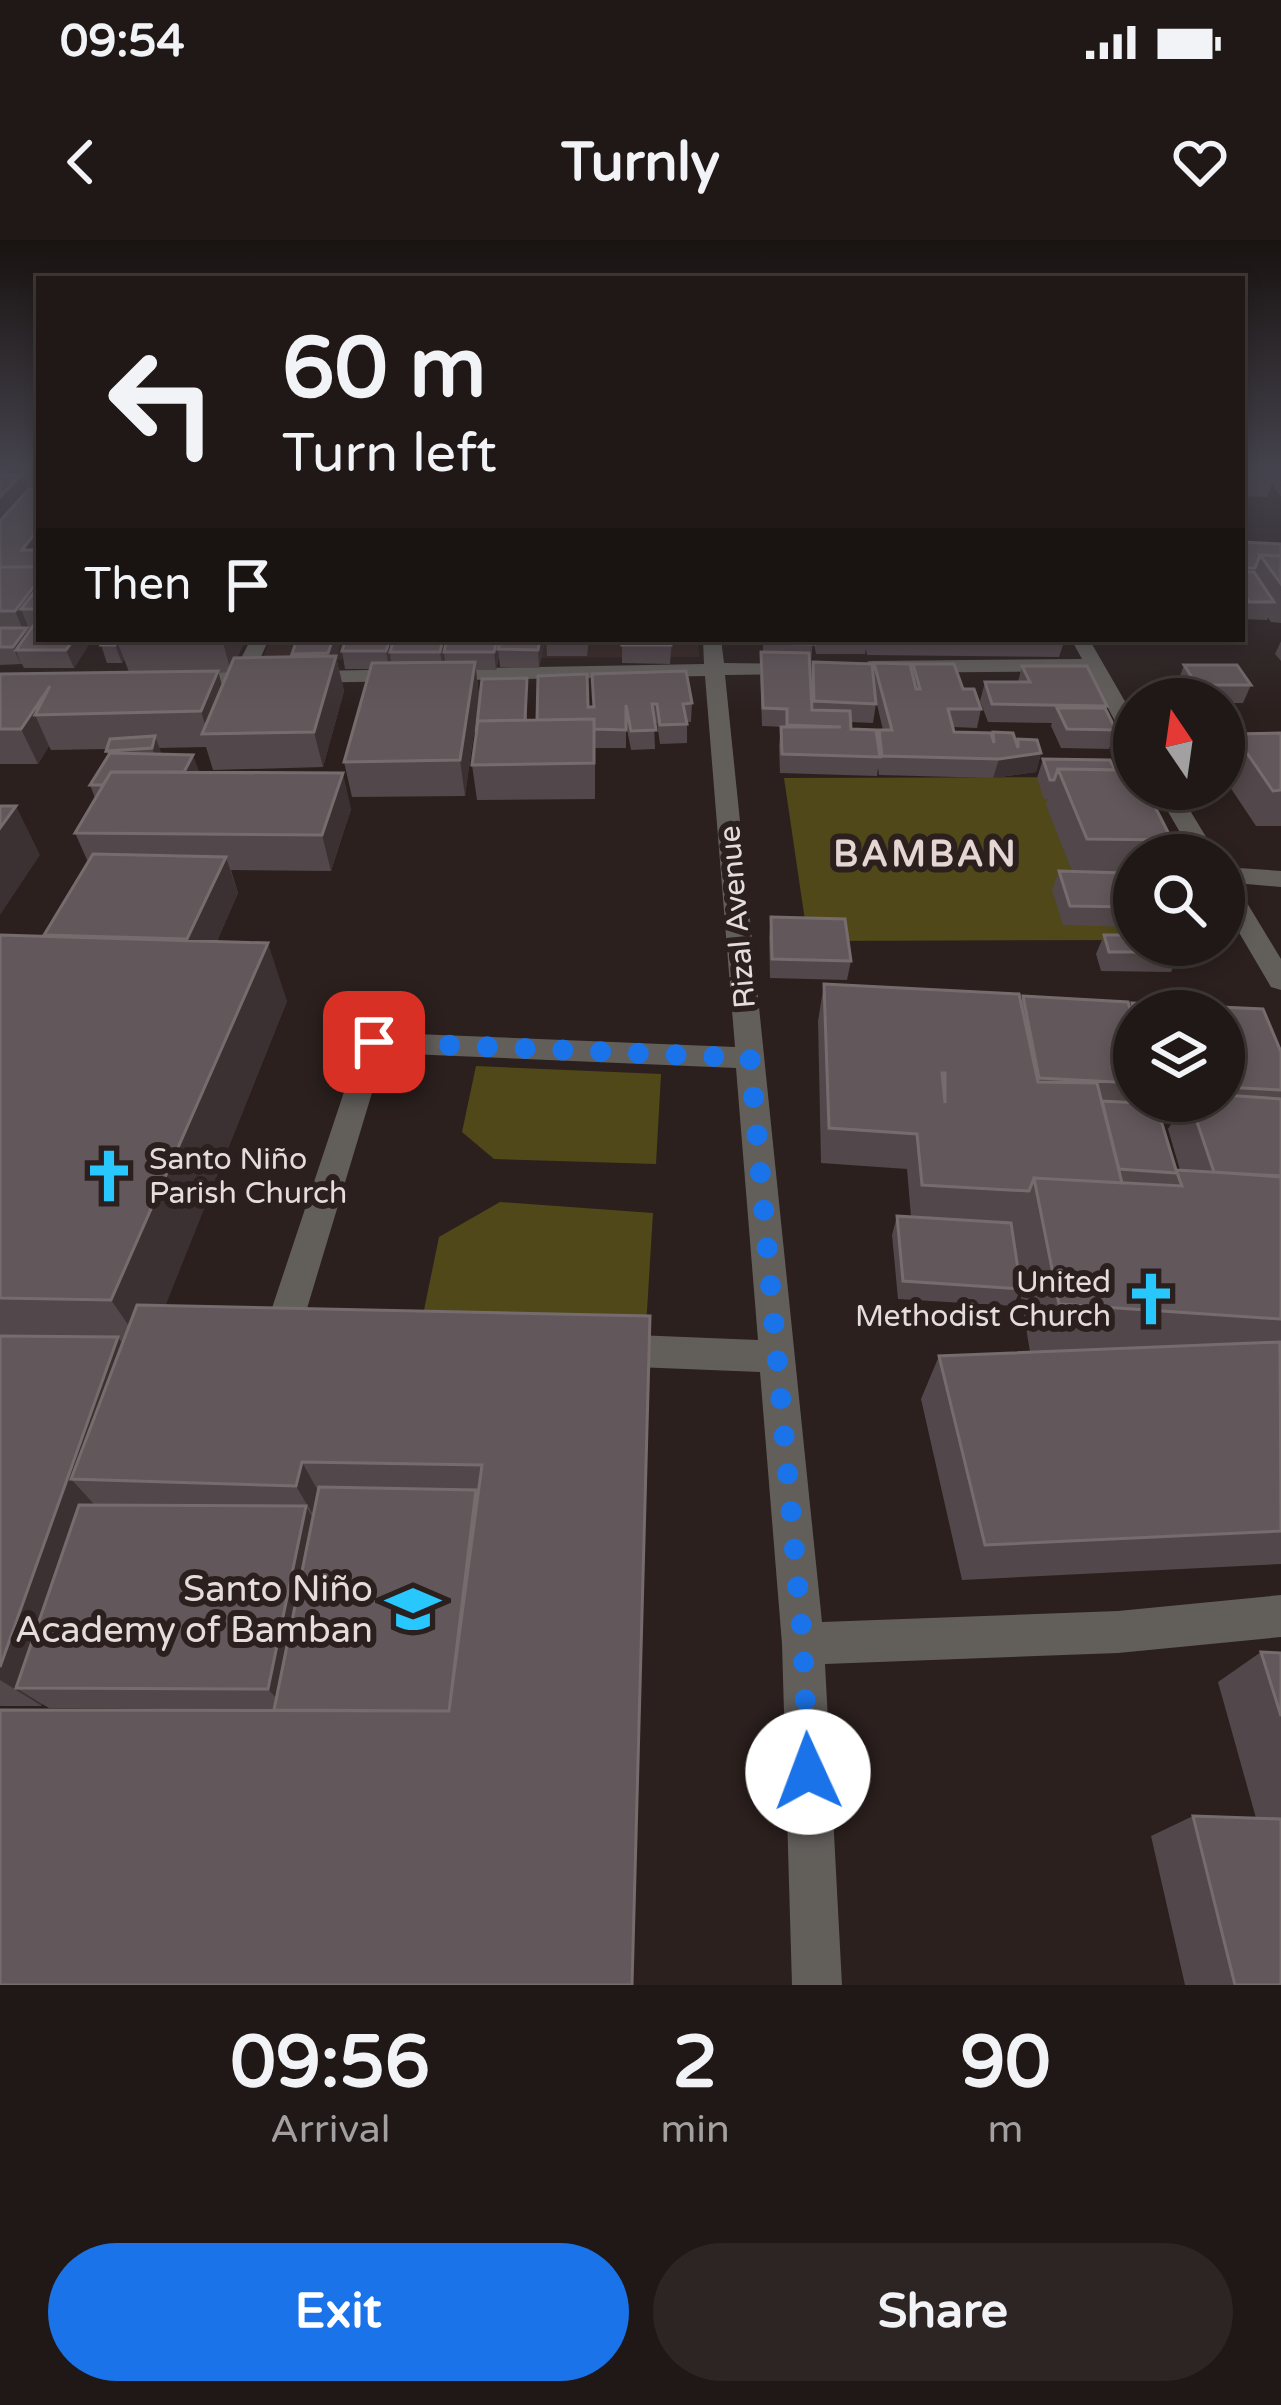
<!DOCTYPE html>
<html lang="en">
<head>
<meta charset="utf-8">
<style>
  :root { --surface:#201816; --page:#2d2523; --text:#f1f3f6; --muted:#a2a0a1; --line:#3d3735; --accent:#1a73e8 }
  body { margin:0; font-family:"Varela Round",sans-serif; background:var(--page); color:var(--text); height:100vh; display:flex; flex-direction:column; font-size:45px; white-space:nowrap }
  * { box-sizing:border-box; margin:0 }
  p { font-size:39px; color:var(--muted) }
  .icon { flex:none; width:66px; height:66px; fill:none; stroke:currentColor; stroke-width:2; stroke-linecap:round; stroke-linejoin:round }
  .map { position:relative; height:1745px; overflow:hidden }
  .panel { display:flex; flex-direction:column; background:var(--surface); flex:1 }
  .panel>* { flex:none }
  .hud { position:absolute; left:36px; top:36px; width:1209px; height:366px; border-radius:0px; box-shadow:0 6px 18px #0003,0 0 0 3px var(--line); background:#201816; color:var(--text); overflow:hidden }
  .needle { width:78px; rotate:347deg }
  .buttons { position:absolute; left:1113px; top:438px; display:grid; gap:24px }
  .buttons a { display:grid; place-items:center; width:132px; height:132px; border-radius:50%; background:var(--surface); box-shadow:0 6px 18px #0003,0 0 0 3px var(--line); font-size:60px }
  .pin { position:absolute; display:grid; place-items:center; width:102px; height:102px; color:#fff; margin:-51px; border-radius:24px; box-shadow:0 6px 18px #0006 }
  .me { position:absolute; width:132px; margin:-66px; rotate:358deg; stroke-linejoin:round; filter:drop-shadow(0 0 9px #0008) }
  .turn { display:flex; align-items:center; gap:42px; height:252px; padding:0 48px; font-size:54px }
  .turn .icon { width:156px; height:156px; stroke-width:2.5 }
  .turn b { display:block; font-size:84px; line-height:102px }
  .then { display:flex; align-items:center; height:114px; padding:0 48px; background:#0003; gap:24px; font-size:45px }
  .eta { display:flex; justify-content:space-evenly; align-items:center; height:204px; text-align:center }
  .eta b { font-size:72px; font-weight:800; line-height:84px }
  .primary-button { display:flex; gap:24px; margin-top:auto; padding:24px 48px }
  .primary-button a { flex:1; height:138px; border-radius:72px; background:var(--accent); color:#fff; font-size:48px; font-weight:800; line-height:138px; text-align:center }
  .primary-button a+a { background:var(--page); color:var(--text) }
  .status { display:flex; justify-content:space-between; align-items:center; height:84px; padding:0 60px; background:var(--surface); direction:ltr }
  .status svg { height:33px; fill:currentColor }
  header { display:flex; justify-content:space-between; align-items:center; height:156px; padding:0 48px; background:var(--surface); font-size:54px; font-weight:800 }
  .map>svg:first-child { display:block }
</style>
</head>
<body>
<div class="status"><b>09:54</b><svg viewBox="0 0 49 12"><path d="M0 12V9h3v3zM5 12V6h3v6zM10 12V3h3v9zM15 12V0h3v12zM26 1h20v11H26zM47 4h2v5h-2z"/></svg></div>
<header><svg class="icon" aria-label="back" viewBox="0 0 24 24"><path d="M15 5l-7 7 7 7"/></svg>Turnly<svg class="icon" aria-label="heart" viewBox="0 0 24 24"><path d="M12 20l-8-8c-3-5 5-10 8-4 3-6 11-1 8 4z"/></svg></header>
<div class="map">
<svg width="1281" height="1745" viewBox="0 0 1281 1745">
  <rect width="100%" height="100%" fill="#2b201e"/>
  <path fill="#392925" d="M271 399H698L699 417 262 420Z"/>
  <path fill="#504818" d="M1117 537 1134 615V700L808 701 784 538Z
    M476 826 661 834 656 924 494 919 462 892Z
    M500 962 653 973 646 1087 423 1075 439 997Z"/>
  <g fill="none" stroke-linecap="round" stroke-linejoin="round">
    <path fill="#625f5b" fill-rule="evenodd" d="M251 399H269L254 432 704 424 703 399H721L724 423 804 424 807 428 797 434 725 435 822 1382 1118 1371 1281 1355V1397L1118 1413 825 1424 842 1745H792L782 1404 760 1132 611 1126 598 1121 593 1110 598 1099 611 1094 758 1100 736 828 384 813 299 1095 293 1106 281 1111 269 1106 263 1095 371 771H391L395 778 390 793 735 807 705 436 179 445 169 439 179 433 234 432Z
      M1071 399H1089L1134 477V502L1123 496 1088 431 869 433 859 427 869 421 1082 419Z
      M1155 549H1177L1217 615H1193Z
      M1224 627 1281 631V647L1235 643 1281 719V750L1271 747 1224 667Z"/>
  </g>
  <path fill="#52474a" fill-rule="evenodd" d="M0 227H39V399L88 400 89 404 74 428H24L22 424 0 425Z
    M1242 227H1281V257L1272 244 1267 257 1242 256Z
    M1242 302 1281 304V383L1271 382 1268 378 1267 380 1242 379Z
    M104 399H246L237 418 293 417 292 414 297 399 336 417 344 451 323 527 213 530 206 507 159 508 161 514 199 532 351 569 331 631 231 630 238 653 217 701 287 761 165 1065 650 1076 275 1470 49 1468 42 1464V1466H0V695L45 696 88 622 75 593 95 558 90 545 108 516 107 509 51 510 49 506 38 524H0V434L129 432 124 419 122 423H107L101 405ZM218 432H228L222 446Z
    M346 399H545L539 428 500 427 499 417 496 430H476L479 456 465 556 352 557 344 522 370 429H345L342 411Z
    M546 399H589L587 416H547Z
    M672 399 670 424 622 423V405Z
    M763 399H813L811 422H809L811 444 813 422 873 434 874 423 911 430 913 424 963 449 981 469 977 488 953 487 954 492 992 497 993 492 1041 513 1036 532 993 538 879 535 878 528 877 536 780 533 779 506 781 487H785L762 486 760 430 761 412H763ZM875 456 883 490H879L877 498 851 489V482L873 483 876 464Z
    M813 399H1065L1059 417 867 415 866 409 865 414H816Z
    M1281 401V421L1275 414Z
    M1184 425 1251 445 1243 463H1224V459H1187L1177 444Z
    M1022 426 1107 466 1106 469 1116 490 1109 509 1061 508 1051 486 1052 483 988 482 980 461 985 442H1018Z
    M527 438V480H537L588 467 692 463 691 482H687V503L660 504 657 483H654L655 509 631 510 626 484V508H595V559L477 560 472 525Z
    M1281 493V586H1256L1224 538V516L1234 494Z
    M1043 519 1115 530 1172 600 1165 615H1134V636H1125L1134 660V674L1128 687 1063 685 1052 650 1059 631H1072L1046 565 1048 559H1044L1037 538Z
    M771 677 851 721 847 740 770 738 769 697Z
    M1104 695 1181 712 1171 732 1101 731 1096 714Z
    M824 744 1019 754 1021 763 1023 756 1128 762 1129 768 1132 763 1263 769 1281 812V1324L962 1340 921 1159 939 1116 1030 1112 1020 1051 1013 1066 898 1059 892 995 897 976 911 977 907 929 821 923 818 781ZM1134 771H1224V861H1134ZM1161 880 1173 881 1168 889 1180 930 1176 931Z
    M1261 1412 1281 1413V1745H1185L1151 1596 1193 1576 1256 1578 1218 1442Z"/>
  <path fill="#3c3132" d="M12 227H20L23 234 21 237 32 265 0 302V257L14 242 9 231Z
    M39 288V313L22 310Z
    M39 340V369H21L33 399 16 410 21 425 13 407 24 392 15 371Z
    M74 399H89V404L74 428 66 410Z
    M222 399H246L231 432Z
    M333 399H342L336 417 344 451 323 527 314 492 332 431 328 413Z
    M390 399H398L390 412 391 422 389 429 386 411Z
    M443 399H450L444 412 445 421 443 430 440 412Z
    M497 399H503L498 409 499 417 496 430 494 412Z
    M540 399H545L539 428 538 410Z
    M117 401 124 419 122 423 115 405Z
    M475 422 479 456 465 556 460 520Z
    M218 431 228 466 208 494 201 471Z
    M50 446 35 475 49 506 38 524 21 489Z
    M155 496 162 515 159 527 152 508Z
    M1041 513 1036 532 993 538 999 519Z
    M193 515 200 534 176 547Z
    M343 533 351 569 331 631 322 595Z
    M16 566 40 615 0 675V588Z
    M226 617 238 653 202 735 187 699Z
    M268 703 287 761 147 1112 111 1060Z
    M118 1097 148 1140 71 1239 104 1275 16 1448 42 1464V1466L0 1440V1427Z
    M302 1222 327 1267 322 1290 296 1246Z
    M306 1266 322 1293 287 1470 268 1449Z"/>
  <path fill="#62575a" stroke="#766c6e" stroke-width="3" fill-rule="evenodd" d="M0 227H12L9 231H0Z
    M0 235H21L0 257Z
    M29 249H39V268L35 272 39 288 22 310H39V327H0V281Z
    M1242 302 1281 304V316L1260 315 1255 328H1242Z
    M1260 315 1281 316V344Z
    M0 327H39V340L15 371H0Z
    M1242 332H1254L1274 362H1249L1244 353 1247 345 1242 337Z
    M39 346V369H21Z
    M33 386H39V399H74L66 410H16Z
    M0 388H27L13 407H0Z
    M104 399H116L117 401 115 405H101Z
    M297 399H333L328 413 292 414Z
    M346 399H390L386 411H342Z
    M394 399H443L440 412H390Z
    M447 399H497L494 412H444Z
    M501 399H540L538 410 498 409Z
    M623 399H671V405H622Z
    M765 399H813L814 404 765 403Z
    M761 412 809 413 812 470 850 471 851 489 876 490 880 517 782 514 781 487H841L787 485V469L763 468Z
    M336 416 314 492 202 494 234 418Z
    M475 422 460 520 344 522 372 423Z
    M813 422 872 424 876 464 814 461Z
    M874 423 910 424 916 449H920L913 424H954L963 449H974L981 469H948L954 492 991 493 994 503 993 492 1013 493 1018 508V499L1037 500 1041 513 999 519 882 516 879 490H892Z
    M1184 425H1237L1251 445H1197Z
    M1022 426H1087L1107 466 992 464 985 442H1030Z
    M218 431 201 471 35 475 50 446 21 489H0V434Z
    M686 431 692 463 683 464 687 484 660 485 657 464H652L656 490 631 491 626 465V490L594 489V479L537 480 538 436 587 434 588 467H594L592 434Z
    M527 438 525 480 478 481 476 493 482 439Z
    M1057 468H1105L1116 490 1067 489Z
    M594 479V523L472 525 478 481Z
    M1281 493V550L1273 551 1234 494Z
    M155 496 152 508 106 511 110 499Z
    M110 513 193 515 184 532H111L103 545H90Z
    M1043 519 1110 520 1115 530 1058 529 1054 540H1050Z
    M1058 529 1134 530V549H1146L1172 600 1087 599Z
    M111 532 343 533 322 595 75 593Z
    M0 566H16L0 588Z
    M93 614 226 617 187 699 44 695Z
    M1059 631 1124 633 1134 660V667L1070 666Z
    M771 677 845 679 851 721 772 719Z
    M0 695 268 703 111 1060 0 1058Z
    M1104 695H1134V705H1177L1181 712H1109Z
    M824 744 1019 754 1038 842 1097 843 1122 943 1034 938 1029 951 922 945 917 894 829 888ZM942 833H945V863Z
    M1023 756 1128 762 1134 783V843L1039 838Z
    M1132 763 1263 769 1281 812V850L1224 847V771H1134Z
    M1224 855 1281 859V937L1214 932 1190 861H1224Z
    M1102 861 1156 864 1177 933 1119 929Z
    M1176 930 1281 936V1079L1059 1064 1034 938 1182 946Z
    M897 976 1011 983 1021 1049 903 1041Z
    M137 1065 650 1076 632 1745H0V1470L449 1471 482 1225 302 1222 296 1246 71 1239Z
    M0 1096 118 1097 0 1427Z
    M1280 1102 1281 1291 985 1305 939 1116Z
    M319 1247 476 1250 449 1471 274 1470Z
    M79 1265 306 1266 268 1449 16 1448Z
    M1261 1412 1281 1413V1476Z
    M1193 1576 1281 1579V1745H1235Z"/>
  <linearGradient id="sky" x2="0" y2="1"><stop stop-color="#181210"/><stop offset="0.48" stop-color="#44424c"/><stop offset="1" stop-color="#44424c" stop-opacity="0"/></linearGradient>
  <rect width="1281" height="471" fill="url(#sky)"/>
  <g fill="none" stroke-linecap="round" stroke-linejoin="round">
    <path stroke="#1a73e8" stroke-width="21" stroke-dasharray="0 37.8" d="M374 802 750 818 803 1404 808 1532"/>
  </g>
  <defs>
    <symbol id="church-bare" viewBox="-9 -9 18 18"><path d="M-1.2-6h2.4v3.5h3.3v2.4h-3.3V6h-2.4V-.1h-3.3v-2.4h3.3Z" fill="#28c8ff" stroke="#2b201e" stroke-width="2.5" paint-order="stroke"/></symbol>
    <symbol id="school-bare" viewBox="-9 -9 18 18"><path d="M0-5L7-2L0 1L-7-2ZM-4 1L0 2.5L4 1V4Q0 6-4 4Z" fill="#28c8ff" stroke="#2b201e" stroke-width="2.5" paint-order="stroke"/></symbol>
  </defs>
  <g fill-rule="evenodd">
    <use href="#church-bare" x="71" y="898" width="76" height="76"/>
    <use href="#church-bare" x="1113" y="1021" width="76" height="76"/>
    <use href="#school-bare" x="375" y="1331" width="76" height="76"/>
  </g>
  <g text-anchor="middle" stroke-width="12" stroke-linejoin="round" paint-order="stroke">
    <g font-size="30" fill="#e4dddb" stroke="#2b201e">
      <text transform="translate(737 677) rotate(-95)" y="10">Rizal Avenue</text>
    </g>
    <g font-size="30" fill="#e4dddb" stroke="#2b201e" text-anchor="start">
      <text x="149" y="929">Santo Niño<tspan x="149" dy="34">Parish Church</tspan></text>
      <text x="1111" y="1052" text-anchor="end">United<tspan x="1111" dy="34">Methodist Church</tspan></text>
    </g>
    <g font-size="36" font-weight="bold" letter-spacing="3" fill="#e5d6d3" stroke="#2b201e">
      <text x="926" y="626">BAMBAN</text>
    </g>
    <g font-size="36" fill="#e4dddb" stroke="#2b201e" text-anchor="end">
      <text x="373" y="1361">Santo Niño<tspan x="373" dy="41">Academy of Bamban</tspan></text>
    </g>
  </g>
</svg>
<div class="buttons">
<a><svg class="needle" viewBox="-14 -14 28 28"><path d="M0-13l5 13h-10z" fill="#e53935"/><path d="M0 13l5-13h-10z" fill="#a2a0a1"/></svg></a>
<a><svg class="icon" aria-label="search" viewBox="0 0 24 24"><circle cx="10" cy="10" r="6"/><path d="M15 15l6 6"/></svg></a>
<a><svg class="icon" aria-label="layers" viewBox="0 0 24 24"><path d="M12 4l9 5-9 5-9-5zM3 14l9 5 9-5"/></svg></a>
</div>
<div class="pin" style="left:374px;top:802px;background:#d93025"><svg class="icon" aria-label="arrive" viewBox="0 0 24 24"><path d="M6 21V4h12l-3 4 3 4H6"/></svg></div>
<svg class="me" style="left:808px;top:1532px" viewBox="-20 -20 40 40"><circle r="19" fill="#fff"/><path d="M0-13L10 11 0 6-10 11z" fill="#1a73e8"/></svg>
<div class="hud">
<div class="turn"><svg class="icon" aria-label="left" viewBox="0 0 24 24"><path d="M17 20v-9H6M10 6l-5 5 5 5"/></svg><div><b>60 m</b>Turn left</div></div>
<div class="then">Then<svg class="icon" aria-label="arrive" viewBox="0 0 24 24"><path d="M6 21V4h12l-3 4 3 4H6"/></svg></div>
</div>
</div>
<section class="panel">
<div class="eta">
<div><b>09:56</b><p>Arrival</p></div>
<div><b>2</b><p>min</p></div>
<div><b>90</b><p>m</p></div>
</div>
<div class="primary-button"><a>Exit</a><a>Share</a></div>
</section>
</body>
</html>
